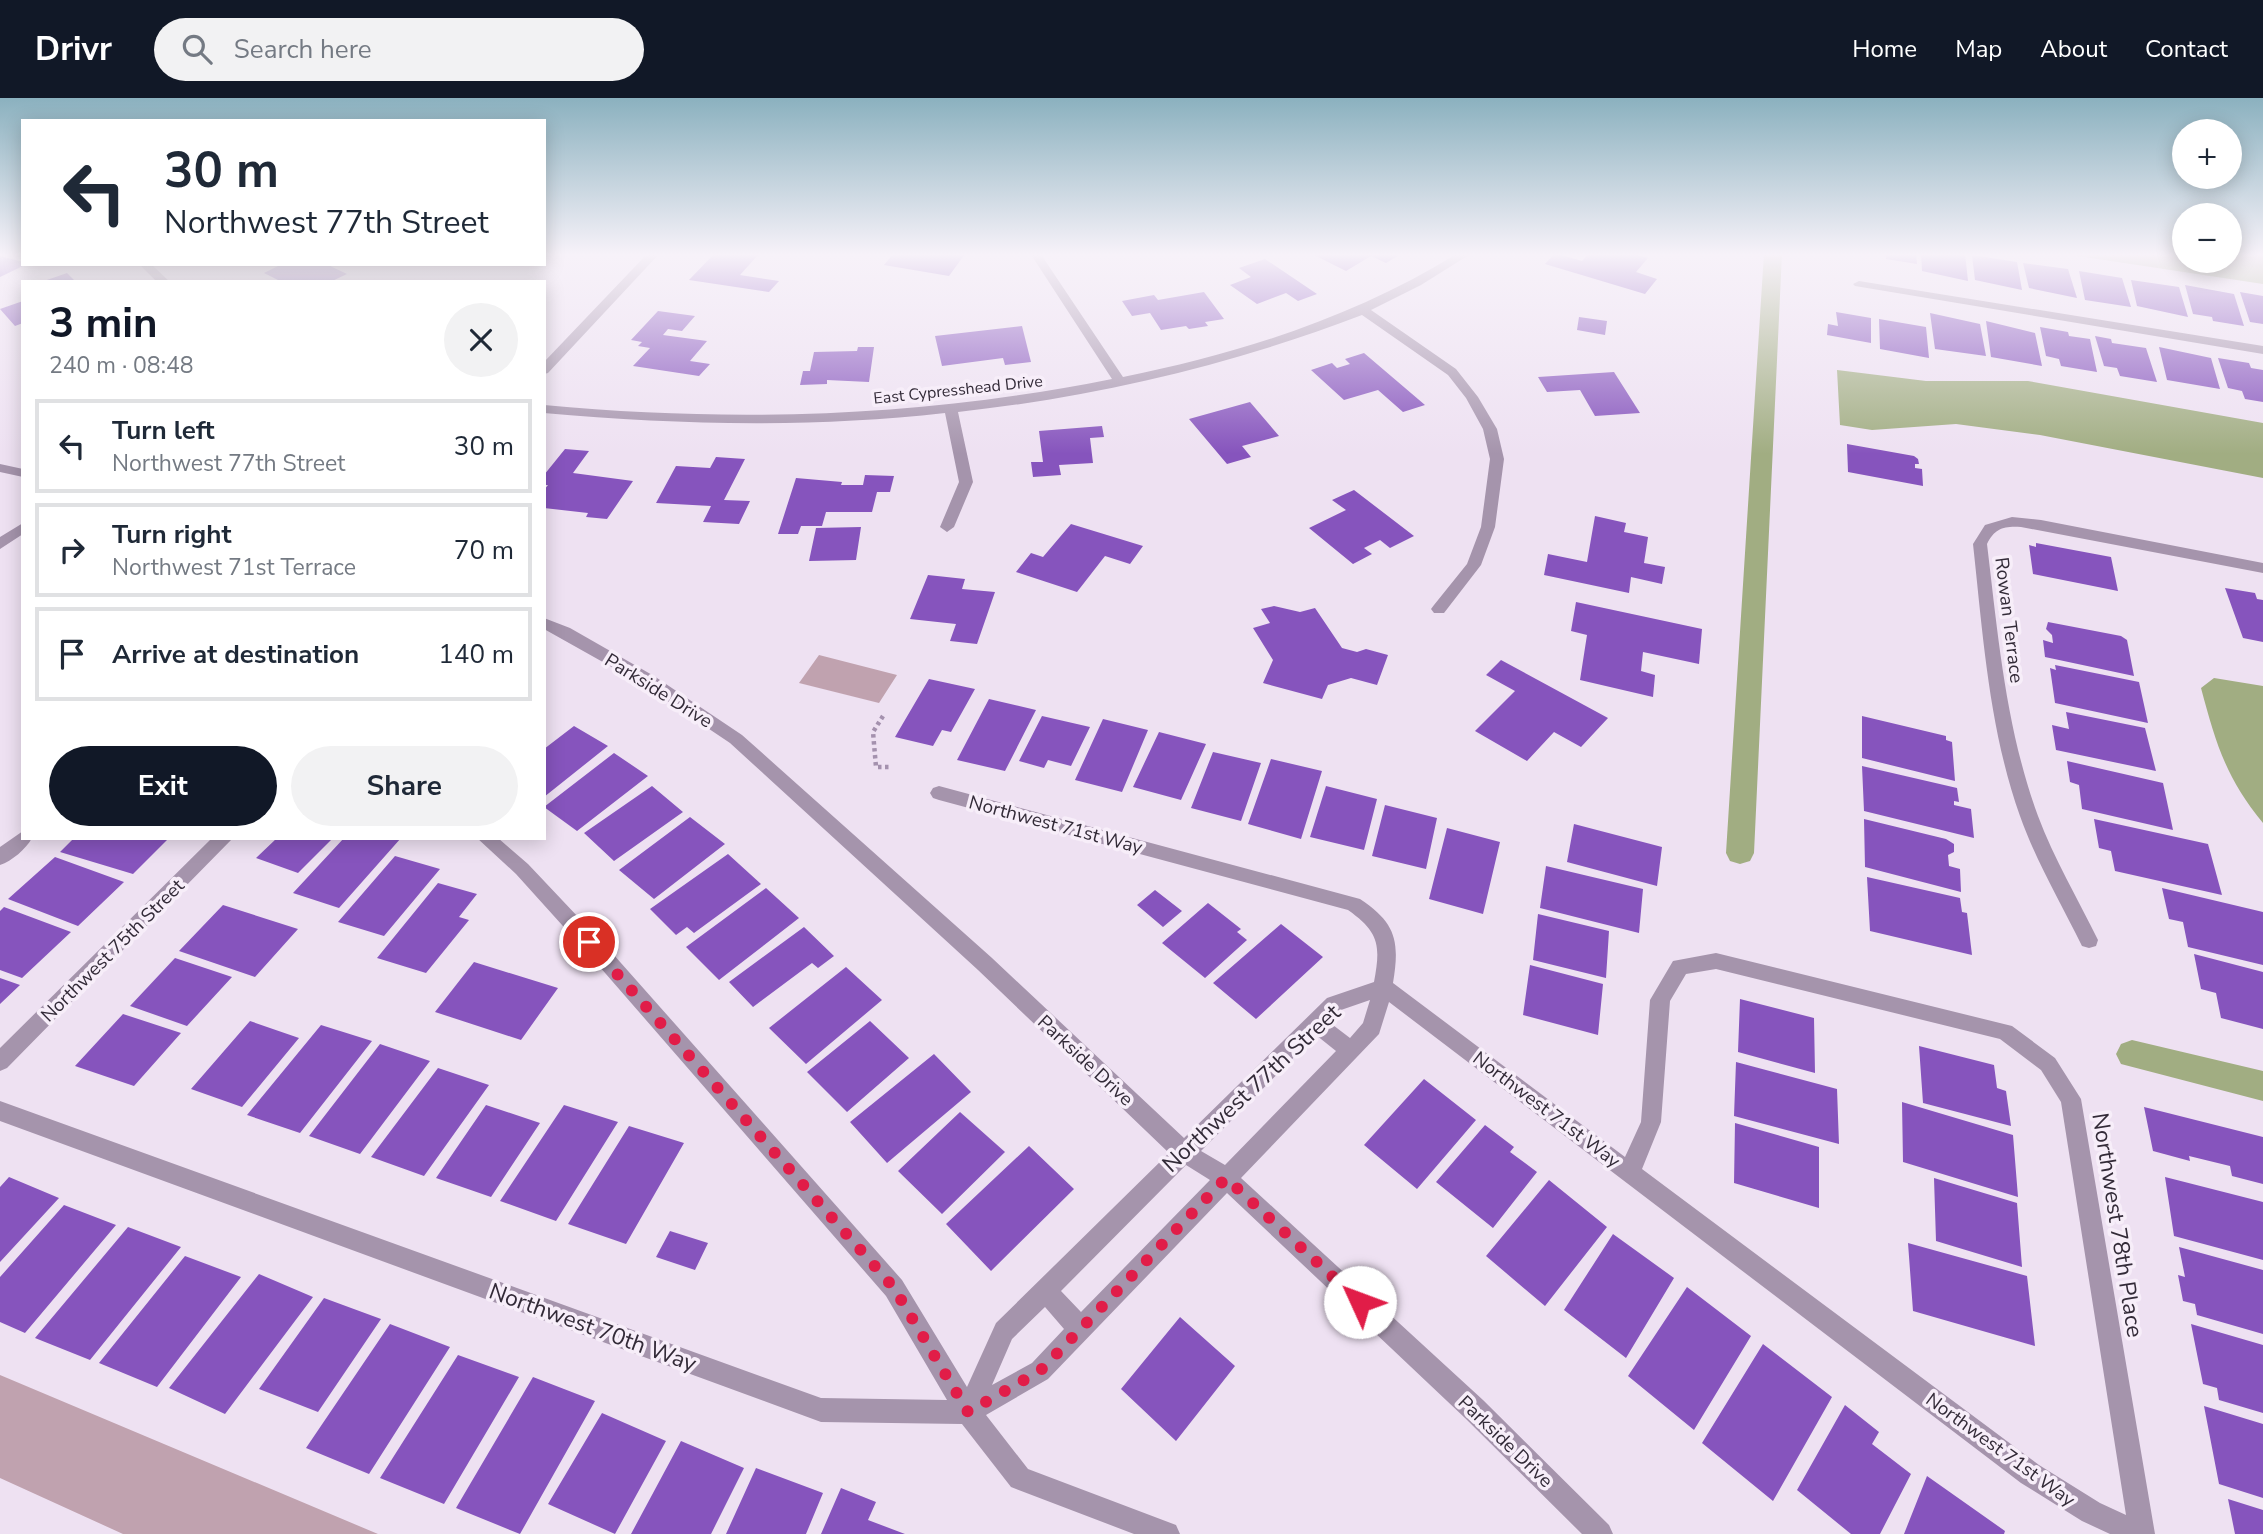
<!DOCTYPE html>
<html lang="en">
<head>
<meta charset="utf-8">
<style>
  :root { --surface:#fff; --page:#f2f2f3; --text:#1f2937; --muted:#747a83; --line:#e0e1e3; --accent:#111827 }
  body { margin:0; font-family:"Nunito Sans",sans-serif; background:var(--page); color:var(--text); height:100vh; display:flex; flex-direction:column; font-size:26px; white-space:nowrap }
  * { box-sizing:border-box; margin:0 }
  p { font-size:23px; color:var(--muted) }
  .icon { flex:none; width:38px; height:38px; fill:none; stroke:currentColor; stroke-width:2; stroke-linecap:round; stroke-linejoin:round }
  .map { position:relative; flex:1; overflow:hidden }
  .side { position:absolute; left:21px; top:182px; width:525px; height:560px; display:flex; flex-direction:column; background:var(--surface); border-radius:0px; box-shadow:0 4px 18px #0003 }
  .side>* { flex:none }
  .banner { position:absolute; left:21px; top:21px; width:525px; height:147px; border-radius:0px; box-shadow:0 4px 18px #0003; background:#fff; color:var(--text); overflow:hidden }
  .controls { position:absolute; left:2172px; top:21px; display:grid; gap:14px }
  .controls a { display:grid; place-items:center; width:70px; height:70px; border-radius:50%; background:var(--surface); box-shadow:0 4px 18px #0003; font-size:35px }
  .pin { position:absolute; display:grid; place-items:center; width:60px; height:60px; color:#fff; margin:-30px; border:4px solid #fff; border-radius:50%; box-shadow:0 2px 7px #0007 }
  .me { position:absolute; width:77px; margin:-38px; rotate:313deg; stroke-linejoin:round; filter:drop-shadow(0 0 5px #0008) }
  .turn { display:flex; align-items:center; gap:24px; height:147px; padding:0 28px; font-size:32px }
  .turn .icon { width:91px; height:91px; stroke-width:2.5 }
  .turn b { display:block; font-size:49px; line-height:60px }
  .round { display:grid; place-items:center; flex:none; width:74px; height:74px; border-radius:37px; background:var(--page) }
  .headline { display:flex; align-items:center; justify-content:space-between; height:119px; padding:0 28px }
  h1 { font-size:42px; font-weight:700; line-height:52px; color:var(--accent) }
  .primary-button { display:flex; gap:14px; margin-top:auto; padding:14px 28px }
  .primary-button a { flex:1; height:80px; border-radius:42px; background:var(--accent); color:#fff; font-size:28px; font-weight:700; line-height:80px; text-align:center }
  .primary-button a+a { background:var(--page); color:var(--text) }
  ul { padding:0; list-style:none }
  li { display:flex; align-items:center; gap:21px; height:94px; margin:0 14px 10px; padding:0 14px; border:4px solid var(--line); border-radius:0px }
  li div { flex:1 }
  li b { display:block; font-size:26px }
  li em { font-style:normal }
  header { display:flex; align-items:center; gap:42px; box-sizing:border-box; height:98px; padding:0 35px; background:var(--accent); color:#fff }
  header strong { font-size:33px }
  nav { display:flex; gap:38px; margin-inline-start:auto; font-size:24px }
  .search { width:490px; height:63px; background:var(--page); display:flex; align-items:center; gap:18px; box-sizing:border-box; padding:0 24px; border-radius:38px; color:var(--muted); font-size:26px }
  .map>svg:first-child { display:block }
</style>
</head>
<body>
<header>
<strong>Drivr</strong>
<div class="search"><svg class="icon" aria-label="search" viewBox="0 0 24 24"><circle cx="10" cy="10" r="6"/><path d="M15 15l6 6"/></svg>Search here</div>
<nav><a>Home</a><a>Map</a><a>About</a><a>Contact</a></nav>
</header>
<div class="map">
<svg width="2263" height="1436" viewBox="0 0 2263 1436">
  <rect width="100%" height="100%" fill="#eee1f2"/>
  <path fill="#c0a2af" d="M819 557 897 577 879 605 799 585Z
    M0 1277 378 1436H123L0 1380Z"/>
  <path fill="#a1ad82" d="M2058 155H2184V163H2230V155H2263V186Z
    M1837 272 1926 283H2028L2263 325V380L2040 337 1956 326 1872 332 1840 327Z
    M2214 580 2263 588V725C2226 680 2216 646 2201 590Z"/>
  <g fill="none" stroke-linecap="round" stroke-linejoin="round">
    <path fill="#a1ad82" fill-rule="evenodd" d="M1764 155H1782L1754 755 1750 763 1740 766 1730 763 1726 755Z
      M2132 942 2263 973V1003L2121 966 2116 956 2121 946Z"/>
  </g>
  <path fill="#8654bd" d="M715 155 758 157 740 177 779 183 769 194 689 182Z
    M894 155 910 157 912 155 965 156 949 178 884 167Z
    M1314 155H1403L1386 165 1371 158 1346 173 1312 156Z
    M1555 155 1582 163 1589 155H1631L1648 160 1636 174 1657 181 1645 196 1545 166Z
    M1877 155H1916L1917 166 1886 161V158Z
    M1921 155H1965L1968 183 1922 173Z
    M1972 157 2017 164 2022 192 1975 182Z
    M0 158 23 164V168L0 179Z
    M1265 161 1317 196 1298 203 1286 195 1257 206 1230 187 1251 179 1239 170Z
    M2023 165 2068 171 2077 200 2029 190Z
    M282 166H326L347 176 330 184H282L264 175Z
    M2079 173 2122 180 2131 209 2085 202Z
    M67 175 76 184H44V183Z
    M2131 182 2179 189 2188 219 2137 208Z
    M2185 187 2234 196 2244 228 2213 223 2212 219 2193 216Z
    M1204 194 1224 221 1205 224 1208 228 1189 231 1186 228 1161 232 1150 215 1132 218 1122 203 1154 197 1158 202Z
    M2240 194 2263 198V226L2250 224Z
    M23 203V225L15 228 0 211Z
    M658 213 695 218 682 233 668 231 663 237 707 243 690 263 710 266 699 278 633 268 650 250 638 248 642 244 631 242Z
    M1836 214 1871 220V245L1827 237 1828 226 1838 228Z
    M1930 215 1980 226 1986 258 1935 251Z
    M1579 219 1607 223 1605 237 1577 232Z
    M1879 221 1926 229 1929 260 1880 251Z
    M1986 223 2035 235 2042 268 1991 259Z
    M1022 228 1031 264 1005 267 1003 260 942 268 935 238Z
    M2040 229 2068 234 2069 238 2090 241 2097 274 2061 268 2059 261 2046 258Z
    M2095 238 2111 241 2112 245 2146 250 2157 284 2120 278 2117 270 2104 268Z
    M858 249H874L869 284 827 282V286L800 287 803 273H810L814 254 857 253Z
    M2159 249 2211 260 2220 291 2167 282Z
    M1364 255 1425 307 1403 314 1378 292 1344 302 1311 272 1332 265 1337 270 1350 266 1345 261Z
    M2218 260 2249 265 2251 270 2263 272V304L2245 301 2242 293 2228 290Z
    M1614 274 1640 315 1595 318 1580 292 1547 294 1538 279Z
    M1250 304 1279 338 1242 348 1251 359 1227 366 1189 321Z
    M1102 328 1104 339 1090 340 1093 365 1059 367 1061 377 1033 379 1031 364H1043L1039 333Z
    M1847 346 1914 358 1918 361 1919 366H1915V370L1922 371 1923 388 1848 374Z
    M565 351 589 353 573 375 633 383 607 421 586 419 588 415 544 410V392L548 387H544V377Z
    M716 359 745 361 724 402 750 403 739 426 703 424 711 408 656 405 676 368 710 370Z
    M865 377 894 378 890 394H877L872 414H826L822 428H801L798 436H778L796 380 842 384 841 387H863Z
    M1354 392 1414 438 1390 450 1380 442 1364 450 1372 456 1353 466 1309 430 1346 412 1332 402Z
    M1595 418 1626 425 1624 434 1648 439 1644 465 1665 469 1662 486 1631 479 1629 495 1544 477 1548 456 1587 464Z
    M1071 426 1143 448 1130 466 1105 458 1077 494 1016 474 1031 455 1043 459Z
    M861 429 856 462 809 463 816 430Z
    M2036 445 2111 459 2118 493 2033 476 2029 447 2036 449Z
    M928 477 965 481 962 491 995 494 977 546 950 543 956 526 910 521Z
    M2225 490 2255 495 2257 501 2263 502V544L2243 540Z
    M1576 504 1702 531 1699 566 1643 554 1641 573 1655 577 1653 599 1580 582 1587 537 1571 533Z
    M1274 508 1300 514 1315 510 1342 550 1357 554 1366 551 1388 557 1377 587 1351 580 1328 587 1322 601 1263 585 1273 562 1253 530 1270 525 1261 511Z
    M2048 524 2121 538 2127 542 2134 578 2045 559 2043 542 2053 545 2052 537 2046 531Z
    M1501 562 1608 620 1581 649 1554 634 1527 663 1475 633 1515 593 1486 577Z
    M2055 567 2139 584 2148 625 2055 605 2050 570 2056 572Z
    M929 581 975 591 951 634 942 632 933 648 895 639Z
    M989 601 1036 612 1005 673 957 662Z
    M2066 614 2145 630 2156 673 2056 652 2052 627 2069 631Z
    M1042 618 1090 629 1071 668 1048 662 1044 670 1019 663Z
    M1862 618 1946 638V642L1952 644 1955 683 1862 660Z
    M1103 621 1148 632 1122 694 1075 682Z
    M574 628 608 648 544 699V651Z
    M1159 634 1206 646 1181 702 1133 689Z
    M1213 654 1261 665 1241 723 1191 710Z
    M614 655 648 678 577 733 544 709Z
    M1271 661 1322 673 1301 741 1248 726Z
    M2067 663 2163 685 2173 732 2082 711 2079 687 2070 684Z
    M1862 668 1957 690 1959 704 1954 703V707L1971 711 1974 740 1864 713Z
    M652 688 683 714 614 763 584 735Z
    M1326 688 1377 701 1364 752 1310 739Z
    M1385 707 1437 720 1426 771 1372 758Z
    M690 719 725 746 654 801 619 772Z
    M1864 721 1946 741 1954 746V754L1948 757 1949 768 1960 771 1961 794 1865 769Z
    M2094 721 2208 746 2222 797 2115 773 2111 753 2099 750Z
    M1574 726 1662 749 1657 788 1567 764Z
    M1447 730 1500 744 1483 816 1429 801Z
    M74 740H169L133 776 60 754Z
    M277 740H333L298 775 256 760Z
    M344 740H401L339 810 293 795Z
    M728 756 761 786 694 835 687 829 676 837 650 811Z
    M395 758 440 771 384 838 338 824Z
    M55 759 124 784 78 828 8 801Z
    M1546 768 1643 791 1639 835 1540 810Z
    M1867 779 1960 800 1962 814 1967 815 1972 857 1870 833Z
    M438 785 477 796 459 819 469 822 426 875 377 860Z
    M766 790 799 820 719 882 686 849Z
    M2162 790 2263 814V867L2188 849 2183 824 2169 821Z
    M1155 792 1182 813 1163 829 1137 807Z
    M1208 805 1241 831 1237 834 1247 842 1205 880 1162 845Z
    M223 807 298 831 255 879 179 853Z
    M4 809 71 834 22 880 0 872V813Z
    M1538 816 1609 833 1606 880 1533 862Z
    M1281 826 1323 859 1256 921 1213 885Z
    M804 829 834 858 818 870 812 865 753 909 729 884Z
    M2194 856 2263 874V931L2221 920 2216 895 2201 891Z
    M175 860 232 879 187 928 130 908Z
    M474 864 558 890 521 942 435 914Z
    M1530 867 1603 886 1598 937 1523 917Z
    M846 869 882 902 806 966 769 930Z
    M0 880 20 887 0 906Z
    M1740 901 1814 920 1815 975 1738 954Z
    M123 916 181 935 134 988 75 968Z
    M250 923 299 940 242 1009 191 991Z
    M870 923 909 960 847 1014 807 974Z
    M321 927 372 943 300 1035 247 1017Z
    M380 946 430 963 360 1056 309 1038Z
    M1919 948 1994 967 1997 990 2006 993 2011 1028 1923 1005Z
    M934 956 971 994 887 1065 850 1024Z
    M1736 964 1837 991 1839 1046 1734 1018Z
    M438 970 489 987 424 1078 371 1059Z
    M1424 981 1476 1022 1417 1091 1364 1047Z
    M1902 1004 2013 1037 2018 1099 1903 1064Z
    M486 1007 540 1025 491 1099 436 1080Z
    M564 1007 618 1024 556 1123 500 1103Z
    M2144 1009 2263 1039V1086L2232 1078 2230 1068 2189 1058 2190 1063 2153 1053Z
    M960 1014 1005 1054 942 1116 898 1073Z
    M1735 1025 1819 1049V1110L1734 1085Z
    M1485 1027 1514 1049 1510 1054 1537 1074 1493 1130 1436 1084Z
    M629 1028 684 1045 626 1146 568 1126Z
    M1029 1048 1074 1091 991 1173 946 1126Z
    M9 1079 59 1100 0 1164V1089Z
    M2165 1079 2263 1104V1162L2174 1138Z
    M1934 1080 2017 1105 2022 1169 1936 1143Z
    M1549 1082 1607 1129 1545 1208 1486 1158Z
    M64 1107 116 1127 25 1235 0 1224V1179Z
    M128 1129 181 1149 90 1262 35 1240Z
    M670 1133 708 1145 695 1172 656 1159Z
    M1613 1136 1674 1180 1626 1260 1564 1212Z
    M1908 1145 2027 1178 2035 1248 1913 1213Z
    M2179 1149 2263 1172V1236L2197 1217 2195 1206 2183 1203 2178 1177 2185 1179Z
    M185 1158 241 1179 157 1289 99 1265Z
    M259 1176 313 1199 225 1316 169 1290Z
    M1687 1189 1751 1238 1694 1332 1628 1278Z
    M324 1200 381 1221 318 1314 259 1291Z
    M1180 1219 1235 1268 1176 1343 1121 1291Z
    M390 1226 450 1249 369 1376 306 1350Z
    M2191 1226 2263 1247V1315L2219 1302 2217 1290 2203 1286Z
    M1763 1246 1832 1299 1773 1403 1702 1345Z
    M458 1257 519 1279 444 1406 380 1380Z
    M533 1279 595 1303 520 1436 456 1410Z
    M1845 1307 1879 1334 1872 1346 1911 1376 1880 1436H1851L1797 1392Z
    M2204 1308 2263 1326V1400L2219 1386Z
    M602 1315 666 1343 615 1436 548 1406Z
    M681 1343 744 1370 711 1436H631Z
    M756 1370 823 1395 806 1436H726Z
    M1927 1378 2005 1433 2004 1436H1904Z
    M841 1390 876 1404 868 1422 905 1436H821Z
    M2228 1401 2263 1412V1436H2235Z"/>
  <g fill="none" stroke-linecap="round" stroke-linejoin="round">
    <path stroke="#a491ae" stroke-width="4.5" stroke-dasharray="3.5 3.5" stroke-linecap="butt" d="M883 618 873 634 876 669H892"/>
    <path fill="#a594ac" fill-rule="evenodd" d="M648 155H660L548 275 544 276V264Z
      M1030 155H1040L1123 279C1241 255 1355 219 1458 155H1472L1421 187 1371 212 1456 271 1478 299 1497 331 1504 361 1495 429 1481 467 1444 515H1434L1431 511 1434 507 1467 466 1481 429 1490 361 1483 331 1466 300 1448 277 1362 217C1232 267 1095 299 958 314L973 384 954 429 947 434 940 429 959 384 945 315C811 330 678 327 544 315V307C738 325 921 319 1112 281Z
      M139 166H151L170 184H157Z
      M1859 183 2263 248V256L1855 188 1853 186Z
      M0 366 23 371V379L0 374Z
      M2012 419 2041 422 2263 465V475L2021 429C2004 428 1995 430 1987 446 1998 537 2006 631 2038 718 2054 761 2078 801 2098 842L2096 848 2089 850 2082 848C2061 805 2036 763 2020 718 1989 631 1983 537 1973 446L1985 427Z
      M23 425V436L0 451V439Z
      M544 520 570 530 654 578 742 637 992 860 1184 1040 1327 900 1374 884C1381 847 1379 834 1348 812L939 702 933 700 930 695 933 690 939 688 1360 801C1396 825 1400 843 1393 885L1625 1059 1641 1024 1650 902 1673 863 1716 855 2012 928 2055 960 2081 1001 2155 1436H2110L2082 1423 2021 1385 1389 904 1379 936 1241 1080 1483 1302 1609 1427 1613 1436H1582L1465 1320 1227 1095 1048 1281 986 1317 1028 1371 1176 1427 1180 1436H1134L1011 1389 962 1326 821 1324 0 1023V1003L821 1300 947 1302 886 1198 599 868 516 776 477 740H498L528 766 613 856 902 1182 967 1289 996 1225 1169 1055 978 872 730 645 642 586 544 531ZM1716 871 2000 941 2041 972 2061 1004 2126 1417 2100 1405 2039 1367 1642 1071 1661 1024 1670 903 1686 876ZM1370 902 1363 925 1350 940 1329 924 1341 912ZM1316 937 1336 953 1225 1067 1201 1053ZM1186 1067 1210 1082 1081 1214 1061 1193ZM1045 1209 1064 1231 1032 1265 992 1287 1012 1241Z
      M23 733V740H32C26 751 12 763 0 767V749Z
      M212 740H233L7 970 0 973V950Z"/>
  </g>
  <linearGradient id="sky" x2="0" y2="1"><stop stop-color="#8bb1bf"/><stop offset="0.44" stop-color="#f7f2f9"/><stop offset="1" stop-color="#f7f2f9" stop-opacity="0"/></linearGradient>
  <rect width="2263" height="356" fill="url(#sky)"/>
  <g fill="none" stroke-linecap="round" stroke-linejoin="round">
    <path stroke="#e11d48" stroke-width="12" stroke-dasharray="0 21.6" d="M589 844 894 1190 968 1314 1040 1273 1226 1080 1360 1204"/>
  </g>
  <g text-anchor="middle" stroke-width="7" stroke-linejoin="round" paint-order="stroke">
    <g font-size="16" fill="#332b38" stroke="#f7eef9">
      <text transform="translate(958 291) rotate(-6)" y="6">East Cypresshead Drive</text>
    </g>
    <g font-size="19" fill="#332b38" stroke="#f7eef9">
      <text transform="translate(2010 522) rotate(83)" y="7">Rowan Terrace</text>
      <text transform="translate(659 592) rotate(32)" y="7">Parkside Drive</text>
      <text transform="translate(1056 726) rotate(15)" y="7">Northwest 71st Way</text>
      <text transform="translate(112 852) rotate(-45)" y="7">Northwest 75th Street</text>
      <text transform="translate(1086 962) rotate(43)" y="7">Parkside Drive</text>
      <text transform="translate(1547 1011) rotate(37)" y="7">Northwest 71st Way</text>
      <text transform="translate(1506 1343) rotate(44)" y="7">Parkside Drive</text>
      <text transform="translate(2001 1351) rotate(36)" y="7">Northwest 71st Way</text>
    </g>
    <g font-size="23" fill="#332b38" stroke="#f7eef9">
      <text transform="translate(1251 990) rotate(-43)" y="8">Northwest 77th Street</text>
      <text transform="translate(2118 1127) rotate(81)" y="8">Northwest 78th Place</text>
      <text transform="translate(593 1229) rotate(20)" y="8">Northwest 70th Way</text>
    </g>
  </g>
</svg>
<div class="controls">
<a>+</a>
<a>−</a>
</div>
<div class="pin" style="left:589px;top:844px;background:#d93025"><svg class="icon" aria-label="arrive" viewBox="0 0 24 24"><path d="M6 21V4h12l-3 4 3 4H6"/></svg></div>
<svg class="me" style="left:1360px;top:1204px" viewBox="-20 -20 40 40"><circle r="19" fill="#fff"/><path d="M0-13L10 11 0 6-10 11z" fill="#e11d48"/></svg>
<div class="banner">
<div class="turn"><svg class="icon" aria-label="left" viewBox="0 0 24 24"><path d="M17 20v-9H6M10 6l-5 5 5 5"/></svg><div><b>30 m</b>Northwest 77th Street</div></div>
</div>
<section class="side">
<div class="headline"><div><h1>3 min</h1><p>240 m · 08:48</p></div><a class="round"><svg class="icon" aria-label="close" viewBox="0 0 24 24"><path d="M6 6l12 12M18 6L6 18"/></svg></a></div>
<ul>
<li><svg class="icon" aria-label="left" viewBox="0 0 24 24"><path d="M17 20v-9H6M10 6l-5 5 5 5"/></svg><div><b>Turn left</b><p>Northwest 77th Street</p></div><em>30 m</em></li>
<li><svg class="icon" aria-label="right" viewBox="0 0 24 24"><path d="M7 20v-9h11M14 6l5 5-5 5"/></svg><div><b>Turn right</b><p>Northwest 71st Terrace</p></div><em>70 m</em></li>
<li><svg class="icon" aria-label="arrive" viewBox="0 0 24 24"><path d="M6 21V4h12l-3 4 3 4H6"/></svg><div><b>Arrive at destination</b></div><em>140 m</em></li>
</ul>
<div class="primary-button"><a>Exit</a><a>Share</a></div>
</section>
</div>
</body>
</html>
